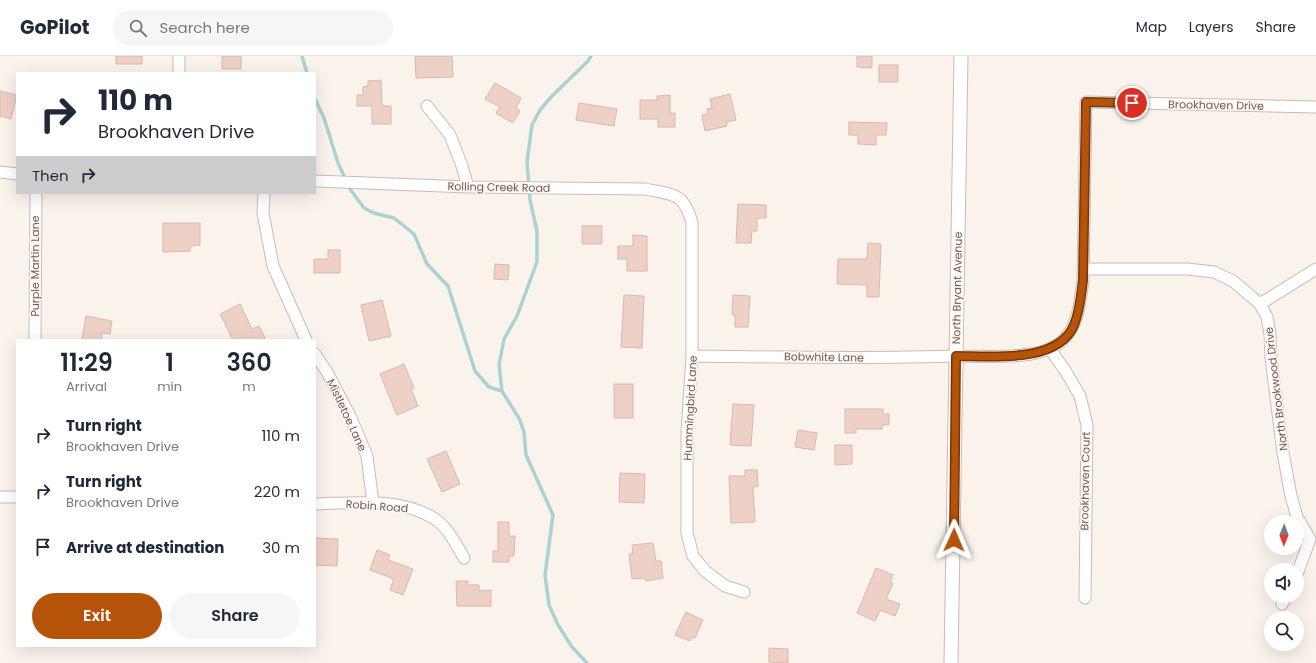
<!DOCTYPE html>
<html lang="en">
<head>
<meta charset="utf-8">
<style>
  :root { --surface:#fff; --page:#f6f6f7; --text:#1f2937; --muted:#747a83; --line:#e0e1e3; --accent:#b45309 }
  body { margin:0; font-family:Poppins,sans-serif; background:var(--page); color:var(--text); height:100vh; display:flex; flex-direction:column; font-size:15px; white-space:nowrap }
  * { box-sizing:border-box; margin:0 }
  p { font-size:13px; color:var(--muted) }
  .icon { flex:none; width:22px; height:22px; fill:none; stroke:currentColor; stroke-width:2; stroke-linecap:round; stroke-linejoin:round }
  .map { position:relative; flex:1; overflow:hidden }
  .details { position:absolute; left:16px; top:283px; width:300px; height:308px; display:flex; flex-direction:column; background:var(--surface); border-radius:0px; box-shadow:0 4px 16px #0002 }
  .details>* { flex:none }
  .guide { position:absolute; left:16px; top:16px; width:300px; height:122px; border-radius:0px; box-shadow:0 4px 16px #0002; background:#fff; color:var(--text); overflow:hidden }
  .needle { width:26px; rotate:181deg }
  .controls { position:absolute; left:1264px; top:459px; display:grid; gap:8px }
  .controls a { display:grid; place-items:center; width:40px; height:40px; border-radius:50%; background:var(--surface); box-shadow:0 4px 16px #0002; font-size:20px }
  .pin { position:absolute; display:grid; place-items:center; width:34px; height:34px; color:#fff; margin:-17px; border:2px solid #fff; border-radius:50%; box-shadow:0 1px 4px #0007 }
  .me { position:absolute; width:44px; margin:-22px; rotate:1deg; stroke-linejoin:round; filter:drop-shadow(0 0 3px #0008) }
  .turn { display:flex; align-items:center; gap:14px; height:84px; padding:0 16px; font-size:18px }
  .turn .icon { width:52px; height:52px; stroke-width:2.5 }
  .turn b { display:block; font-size:28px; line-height:34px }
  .then { display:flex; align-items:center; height:38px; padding:0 16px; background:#0003; gap:8px; font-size:15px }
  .eta { display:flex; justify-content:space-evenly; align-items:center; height:68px; text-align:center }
  .eta b { font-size:24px; font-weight:600; line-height:28px }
  .button { display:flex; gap:8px; margin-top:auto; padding:8px 16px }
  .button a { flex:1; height:46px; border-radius:24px; background:var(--accent); color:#fff; font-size:16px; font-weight:600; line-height:46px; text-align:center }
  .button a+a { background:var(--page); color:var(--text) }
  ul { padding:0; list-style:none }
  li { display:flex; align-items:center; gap:12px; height:56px; padding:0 16px }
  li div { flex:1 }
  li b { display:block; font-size:15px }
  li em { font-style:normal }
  header { display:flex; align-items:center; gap:24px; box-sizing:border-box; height:56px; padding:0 20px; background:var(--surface); border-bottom:1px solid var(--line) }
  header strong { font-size:19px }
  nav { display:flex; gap:22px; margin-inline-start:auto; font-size:14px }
  .search { width:280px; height:36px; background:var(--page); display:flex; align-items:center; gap:10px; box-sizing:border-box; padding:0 14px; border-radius:22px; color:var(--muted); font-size:15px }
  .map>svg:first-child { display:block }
</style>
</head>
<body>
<header>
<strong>GoPilot</strong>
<div class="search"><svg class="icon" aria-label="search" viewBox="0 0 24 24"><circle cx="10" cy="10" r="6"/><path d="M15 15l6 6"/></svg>Search here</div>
<nav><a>Map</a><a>Layers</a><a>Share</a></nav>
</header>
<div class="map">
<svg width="1316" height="607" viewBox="0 0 1316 607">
  <rect width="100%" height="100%" fill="#faf3ec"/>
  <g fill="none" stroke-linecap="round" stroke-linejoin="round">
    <path stroke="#aad2d3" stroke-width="3.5" d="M302 0 307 17
      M315 43 324 62 338 107 350 133 364 152 374 157 394 162 414 178 427 208 448 230 475 315 489 331 502 335
      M587 607 572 591 558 569 549 549 545 519 553 459 526 399 524 376 520 364 502 335 499 309 504 283 517 260 537 206V175L530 144 527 106 532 69 540 54 552 40 588 5 591 0"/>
  </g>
  <path fill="#edd1c7" stroke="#ddb6a9" d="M116 0H142V8H116Z
    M222 0H241V13H222Z
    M415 0H452L453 21 416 22Z
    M857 0H872V12L857 11Z
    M879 9H898V26H879Z
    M381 24 382 50H391V68H372V50H357V39H363V31L368 30V25Z
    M495 27 521 42 516 52 520 55 513 67 496 57 500 51 485 43Z
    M0 35 17 39 11 63 0 60Z
    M730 38 736 64 726 66 727 70 705 75 702 59 708 58 707 53 712 52 710 43Z
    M670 39V58L675 57V71H658V63H640V44H657V40Z
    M579 47 617 53 614 70 576 64Z
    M849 66 887 67 886 79H876V89L858 88V79H849Z
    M738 148 766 149V162H757V175H752L751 187H736Z
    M163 167H200V189L190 190V195L163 196Z
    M582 170H602V188H582Z
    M633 179 647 180V215H627V203H618V190H633Z
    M868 187 881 188 879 241H867V229L837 228 838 203H867Z
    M328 194H340V217H314V203H328Z
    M495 208 509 209 508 224 494 223Z
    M624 239 644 240 642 292 621 291Z
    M733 239 750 240 748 271H735V259H732Z
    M382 244 391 280 369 285 361 249Z
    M240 248 252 273 259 270 266 284H233L220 258Z
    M86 260 112 265 110 278 102 277 101 284H82Z
    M404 308 414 332 411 333 418 350 397 359 380 318Z
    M614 328H633V362H614Z
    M733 348 754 349 751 390 730 389Z
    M845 353H883V358H889V369H882V373H856V377H845Z
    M798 374 817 377 814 394 795 391Z
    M835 389H852V408L835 409Z
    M446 395 460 428 442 436 427 403Z
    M745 414H757L758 430 753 431 755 466 731 467 729 420H745Z
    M620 417 645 418 644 447 619 446Z
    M498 466H509V480H515L514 500H509V506H493V495H498Z
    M315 482 338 483 337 510 315 509Z
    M653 487 656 505H661L663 522 646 525 645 522 632 523 629 498H633L632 489Z
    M377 494 390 499 388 504 413 513 403 539 390 534 394 523 370 514Z
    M876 512 893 519 890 526 893 527 886 543 900 548 895 560 880 554 875 565 857 557Z
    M456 525H468V529H479V535L491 534V550H457Z
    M686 556 703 564 695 582 692 581 690 585 675 579Z
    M769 592 788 593V607L769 606Z"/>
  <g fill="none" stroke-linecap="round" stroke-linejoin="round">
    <defs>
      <path id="minor" d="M179 17V0
        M427 50 450 79 462 110 468 131
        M0 116 17 118
        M315 125 468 131 645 133C673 139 684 136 692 167V300L687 376V477L693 500 705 515 725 530 744 536
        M264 137 263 157 273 210 306 284
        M1083 213H1187L1214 216 1233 225 1260 248 1267 261 1270 278 1271 302 1283 397 1291 440 1297 461 1310 483
        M1260 248 1316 213
        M35 284 36 137
        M1050 293 1066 316 1080 340 1087 369 1085 542
        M315 298 327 316 351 362 367 400 373 447
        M692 300C780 301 868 303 956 300 981 300 1007 302 1031 298 1042 296 1054 293 1062 285 1079 270 1080 245 1083 224L1086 46 1316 51
        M0 441H17
        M315 448C353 447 401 441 435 463 448 472 456 488 464 502
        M1297 518 1310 483
        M1282 548 1286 540"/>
      <path id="tertiary" d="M951 607 961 0"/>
    </defs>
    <use href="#minor" stroke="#ccbab3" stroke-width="13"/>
    <use href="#tertiary" stroke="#ccbab3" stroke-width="15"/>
    <use href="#minor" stroke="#fff" stroke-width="11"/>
    <use href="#tertiary" stroke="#fff" stroke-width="13"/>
  </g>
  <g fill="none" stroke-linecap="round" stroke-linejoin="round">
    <defs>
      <path id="route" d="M954 484 956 300C990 300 1058 308 1074 269 1080 255 1081 239 1083 224L1086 46 1132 47"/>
    </defs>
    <use href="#route" stroke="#753606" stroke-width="10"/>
    <use href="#route" stroke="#b45309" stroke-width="7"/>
  </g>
  <g text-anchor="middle" stroke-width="3" stroke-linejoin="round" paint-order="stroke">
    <g font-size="11" fill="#735951" stroke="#fdf7f2">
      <text transform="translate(1216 49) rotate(1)" y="4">Brookhaven Drive</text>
      <text transform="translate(499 131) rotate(1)" y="4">Rolling Creek Road</text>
      <text transform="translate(35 210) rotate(-90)" y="4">Purple Martin Lane</text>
      <text transform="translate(957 232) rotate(-89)" y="4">North Bryant Avenue</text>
      <text transform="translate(824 301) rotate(1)" y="4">Bobwhite Lane</text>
      <text transform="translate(1276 333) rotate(-97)" y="4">North Brookwood Drive</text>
      <text transform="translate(690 352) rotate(-87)" y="4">Hummingbird Lane</text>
      <text transform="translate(347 359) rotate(65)" y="4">Mistletoe Lane</text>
      <text transform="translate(1085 425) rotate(-89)" y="4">Brookhaven Court</text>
      <text transform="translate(377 450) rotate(4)" y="4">Robin Road</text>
    </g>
  </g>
</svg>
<div class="controls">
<a><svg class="needle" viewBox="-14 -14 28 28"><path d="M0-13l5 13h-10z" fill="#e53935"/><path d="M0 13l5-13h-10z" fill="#747a83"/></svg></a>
<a><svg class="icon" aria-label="sound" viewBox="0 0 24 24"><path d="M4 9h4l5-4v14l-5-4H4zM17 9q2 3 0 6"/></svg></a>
<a><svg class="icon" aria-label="search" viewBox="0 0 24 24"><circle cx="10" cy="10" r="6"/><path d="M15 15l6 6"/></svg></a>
</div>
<div class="pin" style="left:1132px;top:47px;background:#d93025"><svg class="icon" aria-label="arrive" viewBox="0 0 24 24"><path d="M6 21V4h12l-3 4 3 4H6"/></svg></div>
<svg class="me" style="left:954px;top:484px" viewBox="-20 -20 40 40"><path d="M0-17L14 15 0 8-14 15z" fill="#b45309" stroke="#fff" stroke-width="4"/></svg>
<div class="guide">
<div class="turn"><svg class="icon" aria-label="right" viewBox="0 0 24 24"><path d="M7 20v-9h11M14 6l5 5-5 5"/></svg><div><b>110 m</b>Brookhaven Drive</div></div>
<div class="then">Then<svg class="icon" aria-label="right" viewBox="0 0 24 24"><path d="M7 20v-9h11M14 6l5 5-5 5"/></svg></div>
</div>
<section class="details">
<div class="eta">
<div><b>11:29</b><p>Arrival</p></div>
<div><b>1</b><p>min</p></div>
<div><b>360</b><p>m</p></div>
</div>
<ul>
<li><svg class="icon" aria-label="right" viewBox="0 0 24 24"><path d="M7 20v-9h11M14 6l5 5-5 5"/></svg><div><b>Turn right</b><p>Brookhaven Drive</p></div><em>110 m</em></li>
<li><svg class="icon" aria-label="right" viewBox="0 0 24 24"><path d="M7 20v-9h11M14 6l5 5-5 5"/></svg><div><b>Turn right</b><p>Brookhaven Drive</p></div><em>220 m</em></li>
<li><svg class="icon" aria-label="arrive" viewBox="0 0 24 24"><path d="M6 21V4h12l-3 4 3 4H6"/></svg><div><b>Arrive at destination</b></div><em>30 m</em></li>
</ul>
<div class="button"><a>Exit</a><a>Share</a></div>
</section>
</div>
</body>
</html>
